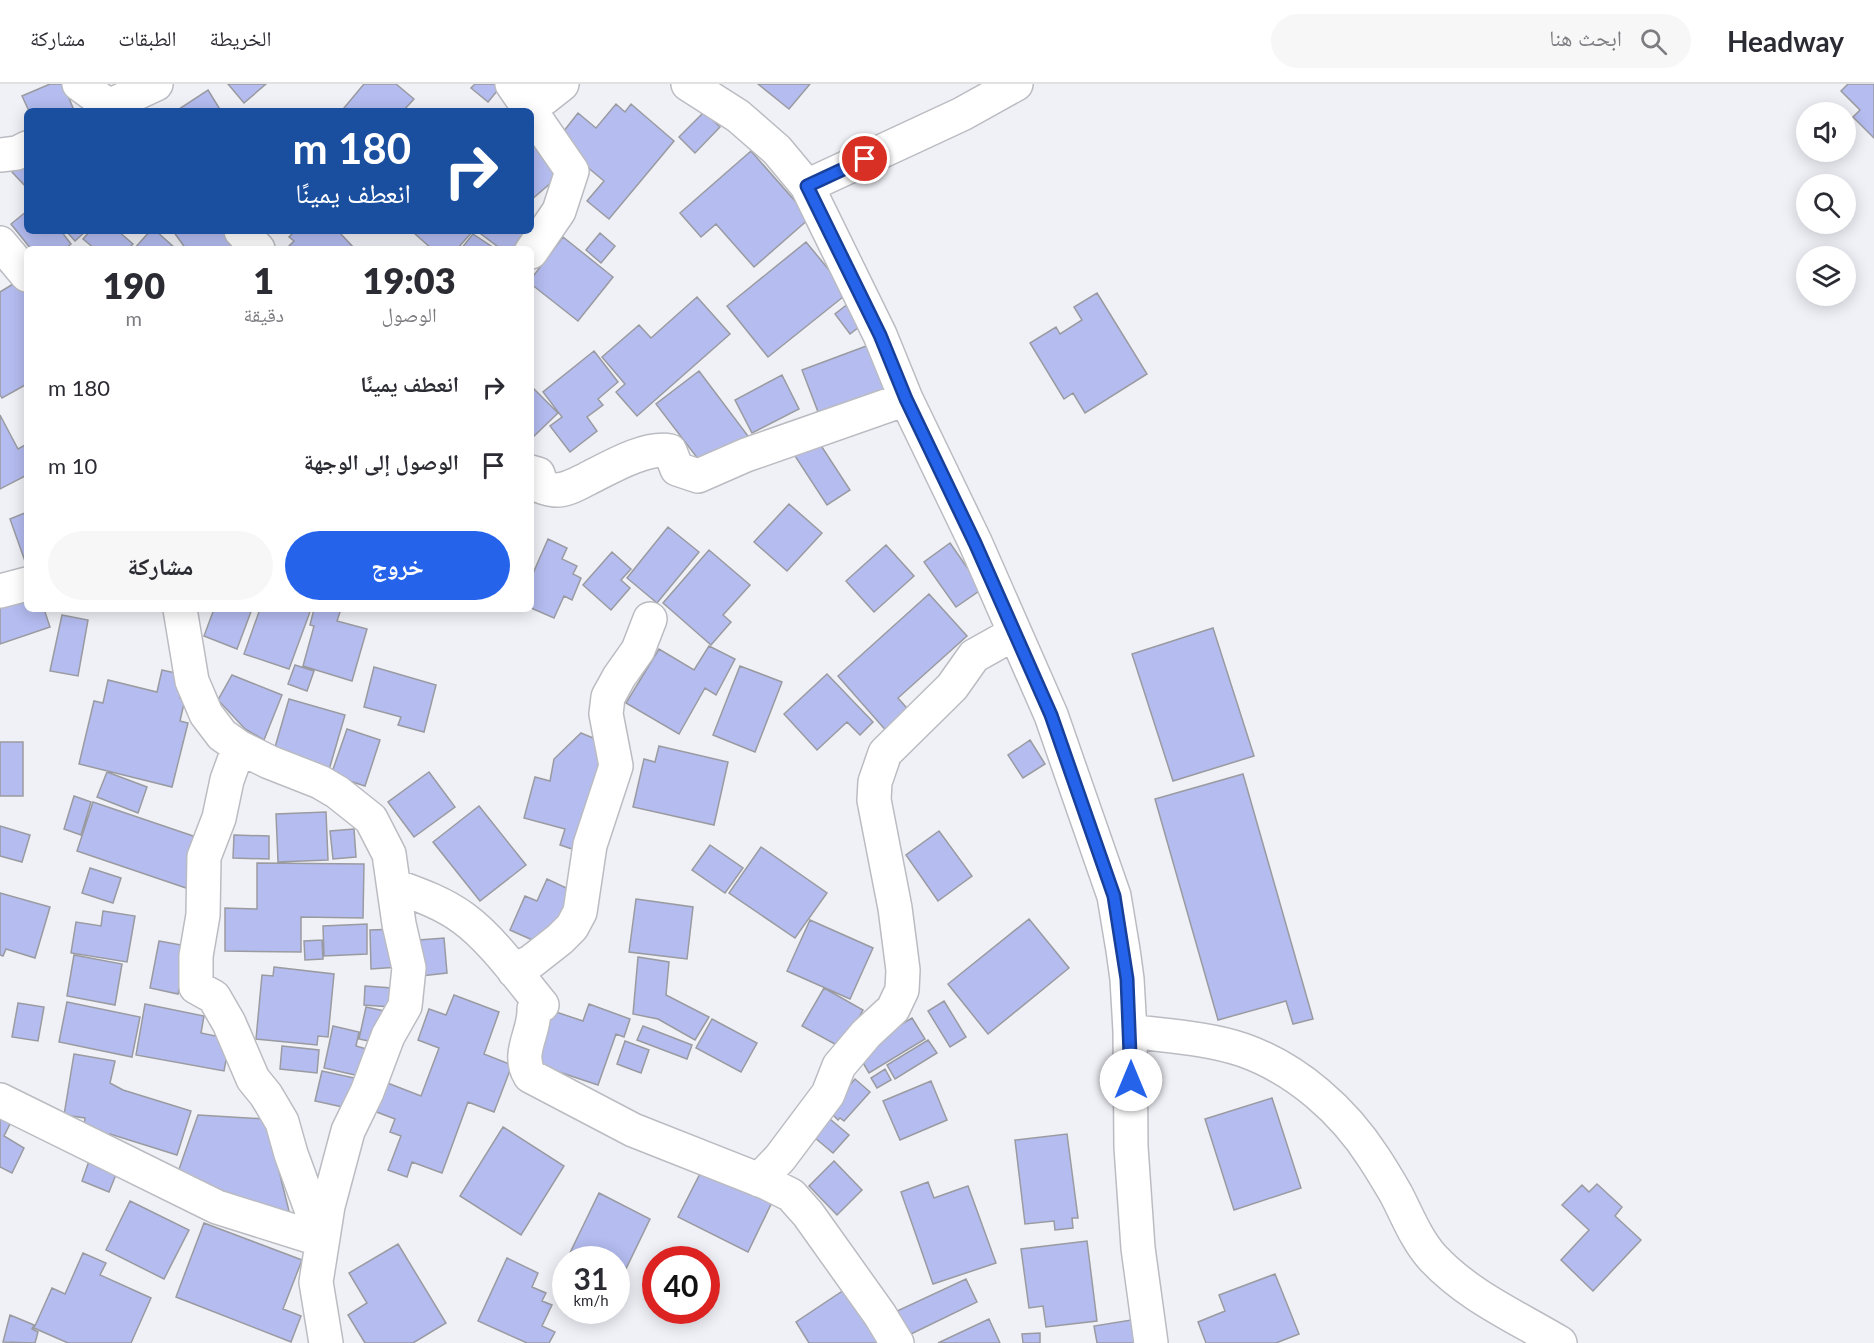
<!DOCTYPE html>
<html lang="ar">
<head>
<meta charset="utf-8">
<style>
  :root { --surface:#fff; --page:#f7f7f7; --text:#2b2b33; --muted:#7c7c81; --line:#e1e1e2; --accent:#2563eb }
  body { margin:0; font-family:Lato,"Noto Naskh Arabic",sans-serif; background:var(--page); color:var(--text); direction:rtl; height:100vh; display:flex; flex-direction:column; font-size:22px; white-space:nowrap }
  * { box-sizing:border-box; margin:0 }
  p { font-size:20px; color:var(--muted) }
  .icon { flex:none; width:33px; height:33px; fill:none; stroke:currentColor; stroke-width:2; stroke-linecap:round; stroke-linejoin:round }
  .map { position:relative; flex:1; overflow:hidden; direction:ltr }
  .details { position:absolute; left:24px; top:162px; width:510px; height:366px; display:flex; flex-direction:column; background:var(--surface); border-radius:9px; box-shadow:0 3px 15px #0003; direction:rtl }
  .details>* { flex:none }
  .top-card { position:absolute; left:24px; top:24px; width:510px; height:126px; border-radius:9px; box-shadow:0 3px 15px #0003; direction:rtl; background:#1a4fa0; color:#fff; overflow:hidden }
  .buttons { position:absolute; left:1796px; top:18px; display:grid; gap:12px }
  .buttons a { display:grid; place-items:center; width:60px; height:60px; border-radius:50%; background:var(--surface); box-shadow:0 3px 15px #0003; font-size:30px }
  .speed { position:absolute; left:552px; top:1162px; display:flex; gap:12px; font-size:30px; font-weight:700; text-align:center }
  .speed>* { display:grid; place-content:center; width:78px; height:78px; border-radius:50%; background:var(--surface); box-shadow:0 3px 15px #0003; line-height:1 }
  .speed small { font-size:15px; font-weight:400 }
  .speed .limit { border:9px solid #d22; background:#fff; color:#111 }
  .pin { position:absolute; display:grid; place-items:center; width:51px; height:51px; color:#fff; margin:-26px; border:3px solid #fff; border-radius:50%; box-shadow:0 2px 6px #0007 }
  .me { position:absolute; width:66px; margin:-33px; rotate:0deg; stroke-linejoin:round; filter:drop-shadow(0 0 4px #0008) }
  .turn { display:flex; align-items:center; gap:21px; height:126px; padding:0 24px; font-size:27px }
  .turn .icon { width:78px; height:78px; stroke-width:2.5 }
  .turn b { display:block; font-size:42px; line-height:51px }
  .eta { display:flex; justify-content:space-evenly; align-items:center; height:102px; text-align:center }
  .eta b { font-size:36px; font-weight:800; line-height:42px }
  .cta { display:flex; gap:12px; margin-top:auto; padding:12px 24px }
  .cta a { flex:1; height:69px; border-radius:36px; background:var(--accent); color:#fff; font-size:24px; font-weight:800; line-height:69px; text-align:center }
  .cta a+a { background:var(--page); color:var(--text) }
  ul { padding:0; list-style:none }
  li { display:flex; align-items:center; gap:18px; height:78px; padding:0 24px }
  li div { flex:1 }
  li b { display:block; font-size:22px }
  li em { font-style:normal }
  header { display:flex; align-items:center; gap:36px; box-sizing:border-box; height:84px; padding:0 30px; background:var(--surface); border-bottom:2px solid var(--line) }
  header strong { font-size:28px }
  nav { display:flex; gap:33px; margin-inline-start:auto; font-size:21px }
  .search { width:420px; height:54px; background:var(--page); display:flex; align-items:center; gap:15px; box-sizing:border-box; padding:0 21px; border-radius:33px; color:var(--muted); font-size:22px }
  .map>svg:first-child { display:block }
</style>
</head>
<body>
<header>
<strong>Headway</strong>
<div class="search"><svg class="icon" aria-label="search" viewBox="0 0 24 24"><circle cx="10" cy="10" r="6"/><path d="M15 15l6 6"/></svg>ابحث هنا</div>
<nav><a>الخريطة</a><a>الطبقات</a><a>مشاركة</a></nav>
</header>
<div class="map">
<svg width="1874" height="1259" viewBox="0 0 1874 1259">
  <rect width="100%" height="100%" fill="#f0f1f7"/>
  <path fill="#b4bcf0" stroke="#9a9ba0" stroke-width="1.5" d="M50 0H63L73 24 67 27H29L22 12Z
    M228 0H266L244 19Z
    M364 0H396L414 15 403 27H347L344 24Z
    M475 0H503L488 18 471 4Z
    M758 0H810L789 25Z
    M1848 0H1874V54L1853 33 1860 26 1841 7Z
    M208 6 221 27H176Z
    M616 20 625 28 631 20 674 57 609 135 587 117 604 97 556 57 578 29 596 44Z
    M704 28 720 43 695 69 679 53Z
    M531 55 560 91 531 116Z
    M751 67 810 134 754 183 716 140 701 153 680 129Z
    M27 75V104L12 88Z
    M27 127V147H61L71 160 65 165H31L11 140Z
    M66 147H86L75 157Z
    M90 147H118L133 160 128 165H95L83 155Z
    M150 147H156L176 165H134Z
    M173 147H227L236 158 230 165H186Z
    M295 147H340L339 148 355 165H286L294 157 289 153Z
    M416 147H473L457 165H432L414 149Z
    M477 147H531L525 165H501Z
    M600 149 615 162 601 179 586 166Z
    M473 150 491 162 489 165H461Z
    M563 153 613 193 578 237 531 200V195Z
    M806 158 848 209 768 273 727 222Z
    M23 194 27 198V300L2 314 0 311V208Z
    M1097 209 1147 290 1085 329 1073 309 1064 315 1030 259 1056 243 1060 250 1082 236 1074 223Z
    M697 213 730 250 637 332 616 308 625 300 602 273 639 241 651 254Z
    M853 216 868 236 850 250 835 230Z
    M869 261 887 309 820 333 802 286Z
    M594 267 618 298 598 315 603 321 587 333 597 347 570 368 550 342 562 333 543 308Z
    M699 287 748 352 705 384 656 320Z
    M782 291 799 325 752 349 735 316Z
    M531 302 558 329 531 355Z
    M0 331 18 365 27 360V391L0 405Z
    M818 357 850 406 827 421 795 372Z
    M789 420 822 449 787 487 754 458Z
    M27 428V480H26L10 435Z
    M668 443 699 468 657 519 627 494Z
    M548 455 567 464 562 475 577 482 573 490 581 494 572 516 564 512 554 534 531 524V494Z
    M950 459 982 505 956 523 924 478Z
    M886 461 914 492 874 528 846 497Z
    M709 466 750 501 723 531 731 538 711 561 663 519Z
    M612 468 631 485 621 496 630 504 611 526 583 501Z
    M929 510 967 552 898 614 912 630 889 650 838 592Z
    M27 514V525H44L50 543 0 560V523Z
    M214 525H252L237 565 204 552Z
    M260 525H311L289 585 244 570Z
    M314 525H341L337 537 367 545 352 597 303 582 314 542 310 541Z
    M62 531 88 536 78 592 50 587Z
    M1213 544 1254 672 1173 697 1132 570Z
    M709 562 735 575 716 611 705 604 679 650 626 619 659 565 694 586Z
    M295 581 314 587 307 607 288 600Z
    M740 582 782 598 755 668 713 651Z
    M374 583 436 601 424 648 398 641 401 633 364 623Z
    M162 586 185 591 180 614 185 615 180 637 188 639 172 703 79 680 94 617 103 619 108 596 157 608Z
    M827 590 873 638 860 651 847 638 817 666 784 630Z
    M232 591 282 611 264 656 245 645 218 616Z
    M289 615 345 631 329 686 273 670Z
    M347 645 380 656 365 702 331 691Z
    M581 649 610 661 581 768 560 761 565 745 524 734 535 693 550 697 554 675Z
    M1030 656 1045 680 1023 694 1008 671Z
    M0 658H23V712H0Z
    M659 662 728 678 714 741 633 723 644 675 655 678Z
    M107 688 147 703 138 729 97 713Z
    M429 688 455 723 414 753 388 718Z
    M1243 690 1313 935 1293 940 1286 917 1218 936 1155 715Z
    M74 712 91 718 81 751 64 745Z
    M93 718 205 756 189 805 77 767Z
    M479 722 526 781 480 817 433 758Z
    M326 728 328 776 278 778 276 730Z
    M0 742 30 751 22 778 0 772Z
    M354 745 356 773 333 775 330 747Z
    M939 747 972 792 938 817 906 771Z
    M234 751 269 752V775L233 774Z
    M710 761 743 784 725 809 692 786Z
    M761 763 827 809 795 854 729 809Z
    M257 779 364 780 363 834 301 833V868L225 867V824L257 825Z
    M90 784 121 794 113 819 82 809Z
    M547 795 573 807 548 863 510 846 525 812 537 817Z
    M0 809 50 823 35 874 6 865 3 872 0 871Z
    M636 815 693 823 687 875 629 868Z
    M103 827 135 832 127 878 71 869 76 838 101 842Z
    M1029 835 1069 884 988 950 948 900Z
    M810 836 873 864 850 915 787 887Z
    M367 840V870L324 872 323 842Z
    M397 845 399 883 371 885 370 846Z
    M444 854 447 889 421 892 419 856Z
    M322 856 323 875 305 876 304 857Z
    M159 857 187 862 178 910 150 904Z
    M74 871 122 880 115 921 67 912Z
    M638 873 669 878 666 911 709 933 695 956 658 935 633 930Z
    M274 883 334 890 328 953 318 952 317 961 256 955 262 891 273 892Z
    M365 902 392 904 391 923 364 921Z
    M824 904 863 926 842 964 802 942Z
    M454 911 499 928 484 970 512 981 494 1028 468 1018 442 1089 412 1078 407 1093 388 1086 401 1052 390 1048 395 1035 374 1027 385 998 421 1012 439 964 418 956 429 925 446 931Z
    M944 917 966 953 950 963 928 927Z
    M67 918 140 933 132 973 59 958Z
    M18 919 44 923 38 957 12 953Z
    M145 920 204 932 201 949 230 955 224 987 136 971Z
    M589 920 630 935 624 953 616 950 598 1001 535 980 553 927 583 937Z
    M366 923 385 927 378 959 359 955Z
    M912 934 925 955 869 989 856 967Z
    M712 935 757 959 741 988 696 964Z
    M333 942 359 948 356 962 370 966 364 993 324 984Z
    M643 942 692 961 687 975 637 956Z
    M928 956 937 969 895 995 887 981Z
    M625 957 649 966 641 989 617 980Z
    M282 962 319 966 317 989 280 985Z
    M74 970 115 977 110 999 123 1006 191 1027 177 1071 110 1050V1055L83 1050 85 1034 64 1031Z
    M885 985 891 996 877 1004 871 994Z
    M322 987 359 995 352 1025 315 1017Z
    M855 995 870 1008 844 1037 840 1034 838 1036 828 1026Z
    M931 997 947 1036 900 1056 883 1017Z
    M1272 1014 1301 1104 1234 1126 1205 1035Z
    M824 1030 849 1051 833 1069 808 1048Z
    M198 1031 266 1035 291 1135 177 1091Z
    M0 1032 11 1038 4 1052 24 1064 12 1089 0 1083Z
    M503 1043 564 1082 521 1151 460 1112Z
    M1067 1050 1078 1134H1072L1073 1144 1055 1146 1054 1137 1025 1140 1015 1056Z
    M89 1077 117 1088 109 1108 82 1097Z
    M834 1077 862 1106 837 1131 809 1102Z
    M706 1078 775 1112 748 1168 678 1133Z
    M928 1098 934 1114 968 1102 996 1179 933 1200 901 1108Z
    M1597 1100 1622 1123 1615 1132 1641 1156 1593 1207 1561 1176 1589 1146 1562 1121 1582 1101 1589 1108Z
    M599 1109 650 1135 622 1193 616 1191V1176L567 1175Z
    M130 1117 189 1146 164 1195 106 1166Z
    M204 1139 302 1176 283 1225 301 1232 291 1258 176 1213Z
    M1087 1157 1097 1237 1046 1243 1043 1222 1029 1224 1021 1165Z
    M398 1160 446 1239 413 1259H365L348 1231 367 1219 349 1189Z
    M83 1169 106 1179 100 1191 151 1214 131 1259H68L34 1244 52 1204 65 1210Z
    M507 1174 538 1189 532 1203 546 1209 542 1217 552 1221 542 1242 555 1248 549 1259H527L478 1237Z
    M1275 1190 1299 1250 1276 1259H1206L1198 1238 1225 1227 1219 1211Z
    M966 1195 977 1218 909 1251 897 1227Z
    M847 1204 883 1259H809L796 1238Z
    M10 1231 34 1241 32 1245 38 1248 35 1259 3 1258Z
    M989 1235 1000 1259H938Z
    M1131 1236 1136 1259H1097L1094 1242Z
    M1040 1249V1259H1023L1022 1250Z"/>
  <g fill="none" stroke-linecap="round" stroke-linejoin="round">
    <defs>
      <path id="minor" d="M79 0 109 22 156 0
        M512 0 572 87 559 127 531 168
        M688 0 738 32 777 66 807 102 880 251 906 315 975 458 1051 631 1114 812 1123 866 1127 895 1130 947 1131 1063 1138 1164 1151 1259
        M524 16 543 15 562 0
        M0 71 17 69 27 64
        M807 102 962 30 1016 0
        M241 147 258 165
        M0 159 27 191
        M531 388 538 390 542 403C546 404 551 406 556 406 567 406 577 400 587 395 609 384 646 362 670 367L677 385 698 392 746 371 906 315
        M0 507 27 500
        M180 525 192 597 206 630 222 651 239 663 269 678 320 698 337 708 371 735 389 770 399 840 409 884 405 922 388 952 367 1008 348 1047 328 1122 316 1198 326 1259
        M239 663 227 696 219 734 204 773 203 831 196 872V903L214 913 229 939 253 995 266 1011 282 1038 291 1070 322 1155
        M395 802C417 810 443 819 463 834 491 854 519 893 542 921L534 925C535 949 516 969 530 992L633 1046 767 1099 791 1111 808 1130 880 1231 897 1259
        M514 887 532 877 560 855 572 843 580 828 590 761 616 682 606 630 608 613 619 593 638 566 650 535
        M1130 947C1167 952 1208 954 1243 966 1297 985 1344 1027 1374 1074 1382 1086 1389 1098 1396 1110 1407 1131 1416 1155 1432 1173 1468 1212 1515 1232 1560 1259
        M0 1016 217 1123 322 1156
        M759 1096 780 1074 828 1010 839 982 866 950 893 925 902 906 903 886 895 824 874 716 875 698 885 669 952 603 974 572 1015 549"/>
    </defs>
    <use href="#minor" stroke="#bbbcc2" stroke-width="36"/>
    <use href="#minor" stroke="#fff" stroke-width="33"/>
  </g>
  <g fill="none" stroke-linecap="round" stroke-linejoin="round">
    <defs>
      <path id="route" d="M865 75 807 102 880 251 906 315 975 459 1051 631 1114 812 1127 895 1131 996"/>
    </defs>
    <use href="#route" stroke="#184099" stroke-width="15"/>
    <use href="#route" stroke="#2563eb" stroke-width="10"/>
  </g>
</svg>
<div class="buttons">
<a><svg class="icon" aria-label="sound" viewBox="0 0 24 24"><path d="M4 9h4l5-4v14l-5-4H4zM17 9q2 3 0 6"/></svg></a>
<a><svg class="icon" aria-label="search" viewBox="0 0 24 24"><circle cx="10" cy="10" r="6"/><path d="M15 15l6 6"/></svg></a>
<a><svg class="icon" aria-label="layers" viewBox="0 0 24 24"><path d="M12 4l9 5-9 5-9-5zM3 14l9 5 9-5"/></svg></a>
</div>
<div class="speed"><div>31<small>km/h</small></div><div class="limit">40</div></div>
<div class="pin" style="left:865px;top:75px;background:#d93025"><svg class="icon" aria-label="arrive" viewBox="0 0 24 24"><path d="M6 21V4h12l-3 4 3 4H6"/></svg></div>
<svg class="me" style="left:1131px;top:996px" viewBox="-20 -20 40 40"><circle r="19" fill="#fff"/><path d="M0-13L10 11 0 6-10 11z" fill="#2563eb"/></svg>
<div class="top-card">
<div class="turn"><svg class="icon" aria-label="right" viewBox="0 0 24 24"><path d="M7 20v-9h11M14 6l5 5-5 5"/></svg><div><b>180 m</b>انعطف يمينًا</div></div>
</div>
<section class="details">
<div class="eta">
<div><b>19:03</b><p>الوصول</p></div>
<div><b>1</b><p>دقيقة</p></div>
<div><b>190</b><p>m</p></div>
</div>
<ul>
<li><svg class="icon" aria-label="right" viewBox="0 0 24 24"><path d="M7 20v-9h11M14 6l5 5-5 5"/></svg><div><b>انعطف يمينًا</b></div><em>180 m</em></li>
<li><svg class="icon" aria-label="arrive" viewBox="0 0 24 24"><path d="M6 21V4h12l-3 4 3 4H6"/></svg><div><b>الوصول إلى الوجهة</b></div><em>10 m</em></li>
</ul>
<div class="cta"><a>خروج</a><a>مشاركة</a></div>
</section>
</div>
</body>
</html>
